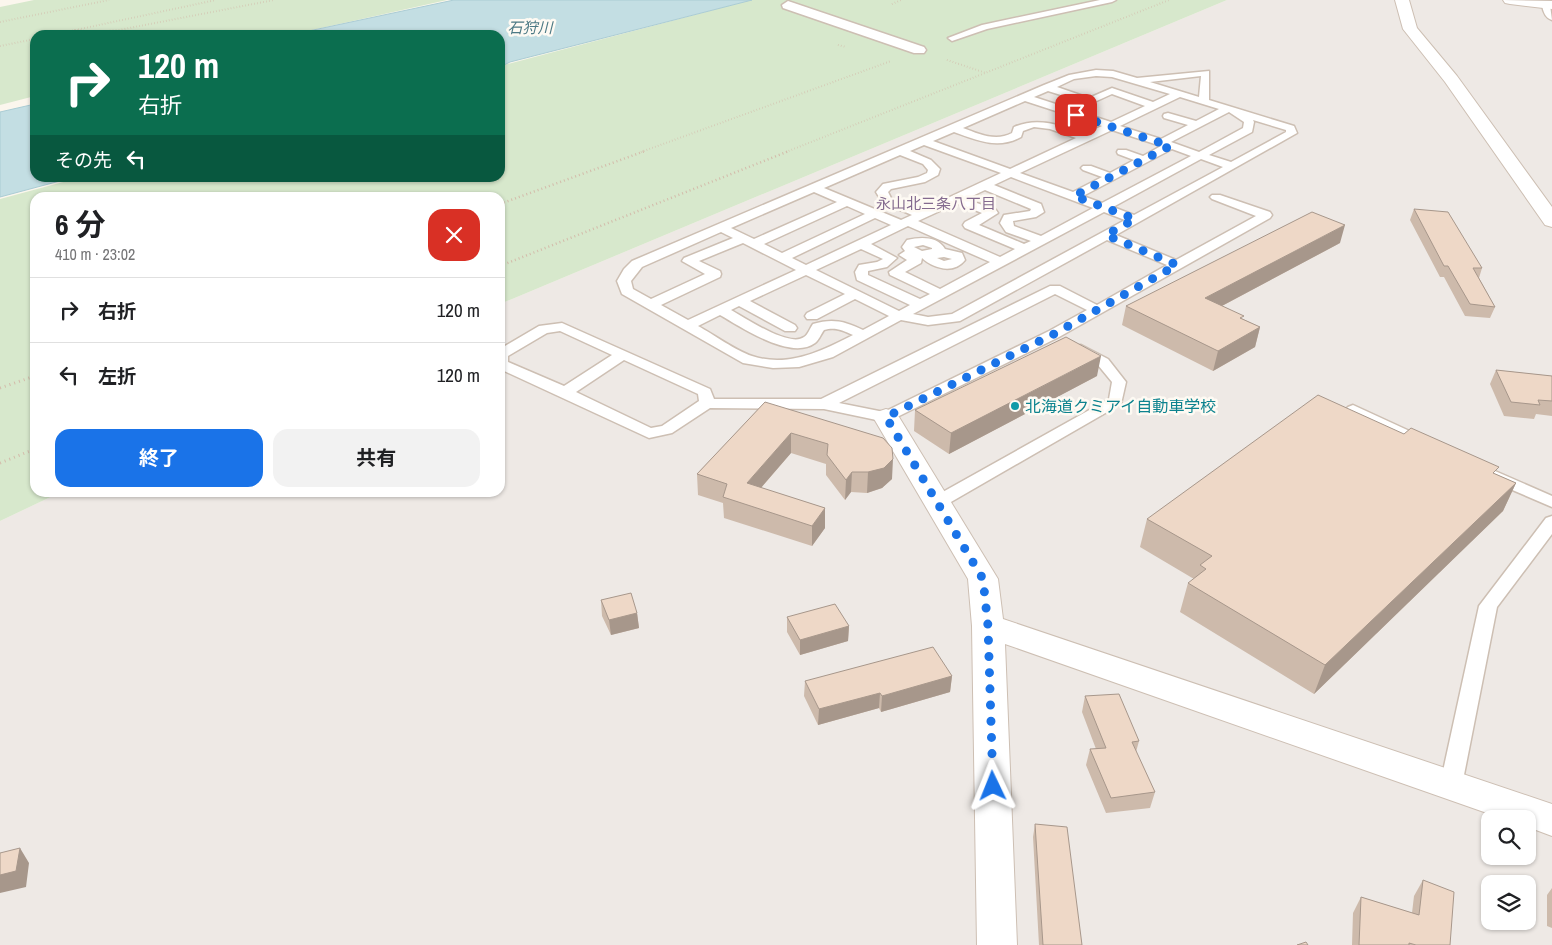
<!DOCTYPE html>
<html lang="ja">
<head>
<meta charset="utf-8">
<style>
  :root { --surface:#fff; --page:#f2f2f2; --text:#202124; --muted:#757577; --line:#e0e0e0; --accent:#1a73e8 }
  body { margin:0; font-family:"Archivo Narrow","Noto Sans JP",sans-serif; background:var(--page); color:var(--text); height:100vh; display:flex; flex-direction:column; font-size:19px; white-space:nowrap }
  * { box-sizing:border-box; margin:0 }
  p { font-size:16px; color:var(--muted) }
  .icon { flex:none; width:28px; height:28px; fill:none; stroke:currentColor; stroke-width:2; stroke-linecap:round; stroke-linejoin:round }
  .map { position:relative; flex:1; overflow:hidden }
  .panel { position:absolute; left:30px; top:192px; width:475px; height:305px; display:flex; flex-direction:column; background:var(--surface); border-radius:15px; box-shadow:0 1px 4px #0004 }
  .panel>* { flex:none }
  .guide { position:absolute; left:30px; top:30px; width:475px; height:152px; border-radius:15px; box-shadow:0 1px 4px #0004; background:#0b6e4f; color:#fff; overflow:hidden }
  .controls { position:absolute; left:1481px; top:810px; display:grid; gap:10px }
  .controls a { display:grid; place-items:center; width:55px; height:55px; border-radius:10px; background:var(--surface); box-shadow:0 1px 4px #0004; font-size:25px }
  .pin { position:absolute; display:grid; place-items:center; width:42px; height:42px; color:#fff; margin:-21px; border-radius:10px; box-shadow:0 2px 8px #0006 }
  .me { position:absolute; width:55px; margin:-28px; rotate:358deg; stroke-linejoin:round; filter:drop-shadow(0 0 4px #0008) }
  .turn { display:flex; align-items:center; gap:18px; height:105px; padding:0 25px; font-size:22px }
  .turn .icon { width:65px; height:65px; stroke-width:2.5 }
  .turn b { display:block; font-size:35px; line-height:42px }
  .then { display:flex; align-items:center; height:48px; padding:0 25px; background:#0003; gap:10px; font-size:19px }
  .round { display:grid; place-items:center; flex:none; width:52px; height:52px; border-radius:15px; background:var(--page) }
  .headline { display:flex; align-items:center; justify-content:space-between; height:85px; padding:0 25px }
  h1 { font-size:30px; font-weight:700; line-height:38px }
  .button { display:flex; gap:10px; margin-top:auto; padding:10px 25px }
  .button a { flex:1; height:58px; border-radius:15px; background:var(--accent); color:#fff; font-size:20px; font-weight:700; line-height:58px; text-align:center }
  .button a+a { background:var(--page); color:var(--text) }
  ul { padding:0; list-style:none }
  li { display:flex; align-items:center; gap:15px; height:65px; padding:0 25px; border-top:1px solid var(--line) }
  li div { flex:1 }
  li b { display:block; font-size:19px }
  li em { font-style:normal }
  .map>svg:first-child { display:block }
</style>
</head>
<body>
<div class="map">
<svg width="1552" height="945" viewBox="0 0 1552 945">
  <rect width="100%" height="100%" fill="#fbf6ed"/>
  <path fill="#eee9e5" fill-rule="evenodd" d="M1227 0H1552V945H0V521L59 493 500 492V304ZM1490 819H1528V856H1490ZM1490 884H1528V921H1490Z"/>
  <path fill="#d7e8cc" d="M34 0H447L290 35H35V96L0 105V7Z
    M751 0H1227L500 304V198H35V492L59 493 0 521V199L78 178H500V66Z"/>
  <path fill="#c3dee3" stroke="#aaccd4" d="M454 0H752L510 62 500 67V35H290Z
    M35 104V178H71L0 197V112Z"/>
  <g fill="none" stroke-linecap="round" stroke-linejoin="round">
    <defs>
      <path id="service" d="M1100 0H1116L1112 2 987 29 952 41 948 38 982 25Z
        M1546 2 1550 5 1552 20C1545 18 1543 11 1542 5Z
        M1096 70 1113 71 1137 78 1209 71V100L1294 126 1297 133 1116 235 1176 260 1256 216 1212 199 1210 197 1212 195H1220L1270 212 1272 215 1270 218 1059 337 891 420 886 422 824 409 710 408 672 433 649 438 500 369V349L539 326 562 323 710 389 714 399H821L1050 286H1060L1097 305 1167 265 1107 240 960 321 928 325 901 320 833 357 799 367 773 368 743 363 622 294 617 281 624 269 632 261 1044 85 1069 75ZM1096 76 1112 77 1170 94 1153 102 1112 88 1089 98 1057 87 1074 79ZM1201 76 1199 97 1150 82ZM1048 91 1090 104 1112 94 1145 106 1111 122 1034 97ZM1180 97 1219 109 1196 121 1168 113 1164 114 1163 116 1164 118 1188 125 1161 139 1120 126ZM1025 101 1102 126 1085 134C1061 126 1039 116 1014 127L1012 133C996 142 979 134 963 128ZM1229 112 1244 122 1243 128 1199 152 1171 142ZM1253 120 1286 130V132L1231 162 1209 155 1252 132 1254 122ZM1034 127 1050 129 1076 138 1010 169 933 141 954 132C976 140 998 150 1021 137L1023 131ZM1112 130 1161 146 1143 156 1126 150H1118L1117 152 1118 154 1134 160 1110 173 1091 166H1083L1081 168 1083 170 1102 177 1073 192 1020 173ZM924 145 1001 173 922 210 891 198 888 192 891 189 925 182 938 175 940 169 931 160 910 151ZM1172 149 1191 156 1102 203 1083 196ZM900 155 923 164 928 170 927 173 918 177 883 184 876 192 882 202 912 215 901 220 824 188ZM1201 159 1223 167 1134 215 1113 207ZM1011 177 1093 208 1041 236 1014 226 1013 221 1036 217 1044 212 1041 204 994 185ZM985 190 1031 209 1030 211 1004 215 1000 223 1006 232 1031 241 1024 244 979 225 998 213 996 210 966 199ZM814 192 837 202 754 239 731 228ZM957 203 982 213 965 222 963 225 965 228 1015 249 1000 257 918 221ZM847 206 865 214 782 253 764 244ZM1104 212 1125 220 952 314 928 317 913 314ZM875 218 891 225 806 265 792 258ZM908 226 990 262 940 289 905 272 921 263 922 258C933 268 953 275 965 260L962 253 945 249C937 236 921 237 907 240L902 247 905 251 899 255 907 260 889 272 890 275 930 294 920 299 868 275V271L887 267 897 258 871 244ZM721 232 733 238 684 258 682 261 705 274 651 299 633 289 631 281 642 267ZM743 243 796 270 688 320 661 305 720 277 721 274 720 271 699 261ZM923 245 932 248V249L922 251 914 247ZM861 249 883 259 877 262 859 265 855 272 857 280 910 305 899 311 816 270ZM944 257 952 259 944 261 937 258ZM806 275 845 294 807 313 805 316 807 319H817L855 299 889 316 863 330C845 321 832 318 813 324 810 328 808 335 804 337 790 348 745 318 731 310L739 306 785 331H795L797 328 795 325 750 301ZM1055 294 1087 310 1049 331 884 412 839 403ZM720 315C741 327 791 361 815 343 819 340 821 334 824 330 835 327 842 330 853 335 822 351 788 368 752 356 736 351 713 334 698 326ZM560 331 612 355 564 386 508 362V356L547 333ZM624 360 698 394 699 401 662 426 651 428 576 392Z
        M1081 345 1108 359 1126 382 1121 404 944 506 938 507 932 506 930 502 932 498 1109 399 1112 382 1098 365 1076 352 1074 349 1076 346Z
        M1353 405 1429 440 1431 443 1429 446H1417L1348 413 1345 410 1348 407Z
        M1495 471 1552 496V507L1489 480 1487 476 1489 472Z
        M1552 516V534L1497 607 1462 785 1459 791 1451 794 1443 791 1440 785 1479 606 1546 518Z"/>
      <path id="pedestrian" d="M788 1 924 47 926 50 924 53H914L783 8 782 5Z"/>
      <path id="minor" d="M1395 0H1409L1417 28 1457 76 1552 207V227L1545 225 1445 82 1403 29Z
        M1503 0 1552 1V9L1510 4 1505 3Z
        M886 409 895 412 899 417 998 579 1003 619 1552 804V836L1528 827V819H1504L1005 644 1017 945H977L972 626 968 579 873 417 877 412Z"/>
    </defs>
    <use href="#service" stroke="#cdbfb3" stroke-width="3"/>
    <use href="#pedestrian" stroke="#cdbfb3" stroke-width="3"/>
    <use href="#minor" stroke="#cdbfb3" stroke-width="2"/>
    <path stroke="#d3bbaa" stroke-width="2" stroke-dasharray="0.5 2.5" stroke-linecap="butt" d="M892 4 901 0
      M0 22 109 0
      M74 30 97 32 119 30 274 0
      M52 35 216 0
      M838 45 846 47
      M0 46 35 39
      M947 60 986 73
      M641 152 891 61
      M786 152 1169 0"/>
    <path stroke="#d3bbaa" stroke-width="2.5" stroke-dasharray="1 3" stroke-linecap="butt" d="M500 204 645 151
      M500 266 789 151"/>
    <path stroke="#d3bbaa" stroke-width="3" stroke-dasharray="1 4" stroke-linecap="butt" d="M0 388 35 376
      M0 463 35 449"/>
    <use href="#service" fill="#fff" fill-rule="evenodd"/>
    <use href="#pedestrian" fill="#fff" fill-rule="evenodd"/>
    <use href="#minor" fill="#fff" fill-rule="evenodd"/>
  </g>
  <path fill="#cdbaab" d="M1414 209 1482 268 1479 278 1495 307 1490 318 1465 316 1444 277H1440L1410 220Z
    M1340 243 1222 306 1243 319 1260 327 1255 347 1213 371 1122 325 1126 306Z
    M1496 370 1552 376V416L1536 414 1534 419 1504 416 1490 384Z
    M1097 376 949 454 914 431 915 410Z
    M765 402 892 479 882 488 867 493 851 492 845 500 826 475V464L791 453 761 488 825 508V528L812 546 724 518 723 503 698 495 697 474Z
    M1404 434 1516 483 1503 511 1314 694 1180 612 1188 583 1194 579 1140 547 1147 519Z
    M601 600 637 613 639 628 611 635 602 616Z
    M787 617 849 626 848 641 800 655 787 632Z
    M952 676 950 692 881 712 879 708 818 725 804 696 805 681Z
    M1085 696 1139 741 1136 752 1155 792 1150 808 1106 813 1086 765 1090 749H1096L1082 712Z
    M1035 824 1082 945H1039L1033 837Z
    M1423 880 1450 945H1352L1353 913 1361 897 1412 913 1414 896Z
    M1552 888V928L1547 926V895Z"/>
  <path fill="#a7978b" d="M1345 225 1340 243 1201 317 1205 298Z
    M1260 327 1255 347 1213 371 1218 351Z
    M1101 356 1097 376 949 454 951 433Z
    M791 433V453L747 504V483Z
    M893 459 892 479 882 488 867 493 868 472Z
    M852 472 851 492 845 500 846 480Z
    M1516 483 1503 511 1314 694 1325 665Z
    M825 508V528L812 546V526Z
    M637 613 639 628 611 635 609 620Z
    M849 626 848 641 800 655V640Z
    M952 676 950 692 881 712 882 696Z
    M880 693 879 708 818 725 819 709Z
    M20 848 29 863 26 887 0 893V875Z"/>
  <path fill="#eed8c7" stroke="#a7978b" d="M1414 209 1448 212 1482 268H1473L1495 307 1470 304 1448 266H1444Z
    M1312 212 1345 225 1205 298 1244 316 1240 318 1260 327 1218 351 1126 306Z
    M1066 337 1101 356 951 433 915 410Z
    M1496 370 1552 376V401L1538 400 1540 405 1511 402Z
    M1318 395 1404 434 1411 428 1499 467 1493 473 1516 483 1325 665 1188 583 1206 569 1200 565 1212 556 1147 519Z
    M765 402 883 438 892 448 893 459 884 468 868 472H852L846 480 827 455 828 444 791 433 747 483 825 508 812 526 723 497 727 484 697 474Z
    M631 593 637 613 609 620 601 600Z
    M835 604 849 626 800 640 787 617Z
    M933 647 952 676 882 696 880 693 819 709 805 681Z
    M1119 694 1139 741 1132 742 1155 792 1111 798 1090 749 1106 748 1085 696Z
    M1035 824 1067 827 1082 945H1043Z
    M20 848 16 871 0 875V853Z
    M1423 880 1454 892 1450 945H1416L1409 943V945H1359L1361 897 1419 915Z
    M1306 942 1308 945H1297Z"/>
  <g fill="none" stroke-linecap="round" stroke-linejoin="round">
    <path stroke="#1a73e8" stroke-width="9" stroke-dasharray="0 16.2" d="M993 786 988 626 983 579 886 417 1054 334 1177 265 1106 235 1135 219 1074 196 1170 146 1076 115"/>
  </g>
  <circle fill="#0f9aa8" stroke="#fefaf3" stroke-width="2" cx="1015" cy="406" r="5"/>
  <g text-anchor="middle" stroke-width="5" stroke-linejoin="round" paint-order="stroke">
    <g font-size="15" font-style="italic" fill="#4d7a85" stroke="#fefaf3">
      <text x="530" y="33">石狩川</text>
    </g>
    <g font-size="15" fill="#846a8f" stroke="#fefaf3">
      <text x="936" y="209">永山北三条八丁目</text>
    </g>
    <g font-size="16" fill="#0d838f" stroke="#fefaf3" text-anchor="start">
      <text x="1025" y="412">北海道クミアイ自動車学校</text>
    </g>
  </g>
</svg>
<div class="controls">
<a><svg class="icon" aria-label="search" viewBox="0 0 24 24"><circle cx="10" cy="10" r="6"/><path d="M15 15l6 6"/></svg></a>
<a><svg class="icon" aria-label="layers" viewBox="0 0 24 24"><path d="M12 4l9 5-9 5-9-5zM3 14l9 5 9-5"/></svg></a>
</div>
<div class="pin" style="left:1076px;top:115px;background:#d93025"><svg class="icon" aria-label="arrive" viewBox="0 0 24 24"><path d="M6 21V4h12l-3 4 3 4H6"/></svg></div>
<svg class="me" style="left:993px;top:786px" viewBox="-20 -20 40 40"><path d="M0-17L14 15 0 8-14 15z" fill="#1a73e8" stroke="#fff" stroke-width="4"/></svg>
<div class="guide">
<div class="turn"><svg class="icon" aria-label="right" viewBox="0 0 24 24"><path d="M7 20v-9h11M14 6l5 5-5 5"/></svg><div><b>120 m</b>右折</div></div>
<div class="then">その先<svg class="icon" aria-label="left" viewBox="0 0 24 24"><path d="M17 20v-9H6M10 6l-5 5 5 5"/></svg></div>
</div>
<section class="panel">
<div class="headline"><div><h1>6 分</h1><p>410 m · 23:02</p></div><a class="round" style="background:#d93025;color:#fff"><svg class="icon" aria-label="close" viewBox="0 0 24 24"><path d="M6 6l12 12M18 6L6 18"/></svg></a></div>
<ul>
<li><svg class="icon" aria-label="right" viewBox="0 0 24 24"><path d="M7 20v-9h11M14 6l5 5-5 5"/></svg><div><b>右折</b></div><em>120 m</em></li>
<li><svg class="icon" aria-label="left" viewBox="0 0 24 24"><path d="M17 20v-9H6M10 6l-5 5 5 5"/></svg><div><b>左折</b></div><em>120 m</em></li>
</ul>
<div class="button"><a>終了</a><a>共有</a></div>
</section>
</div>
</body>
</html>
